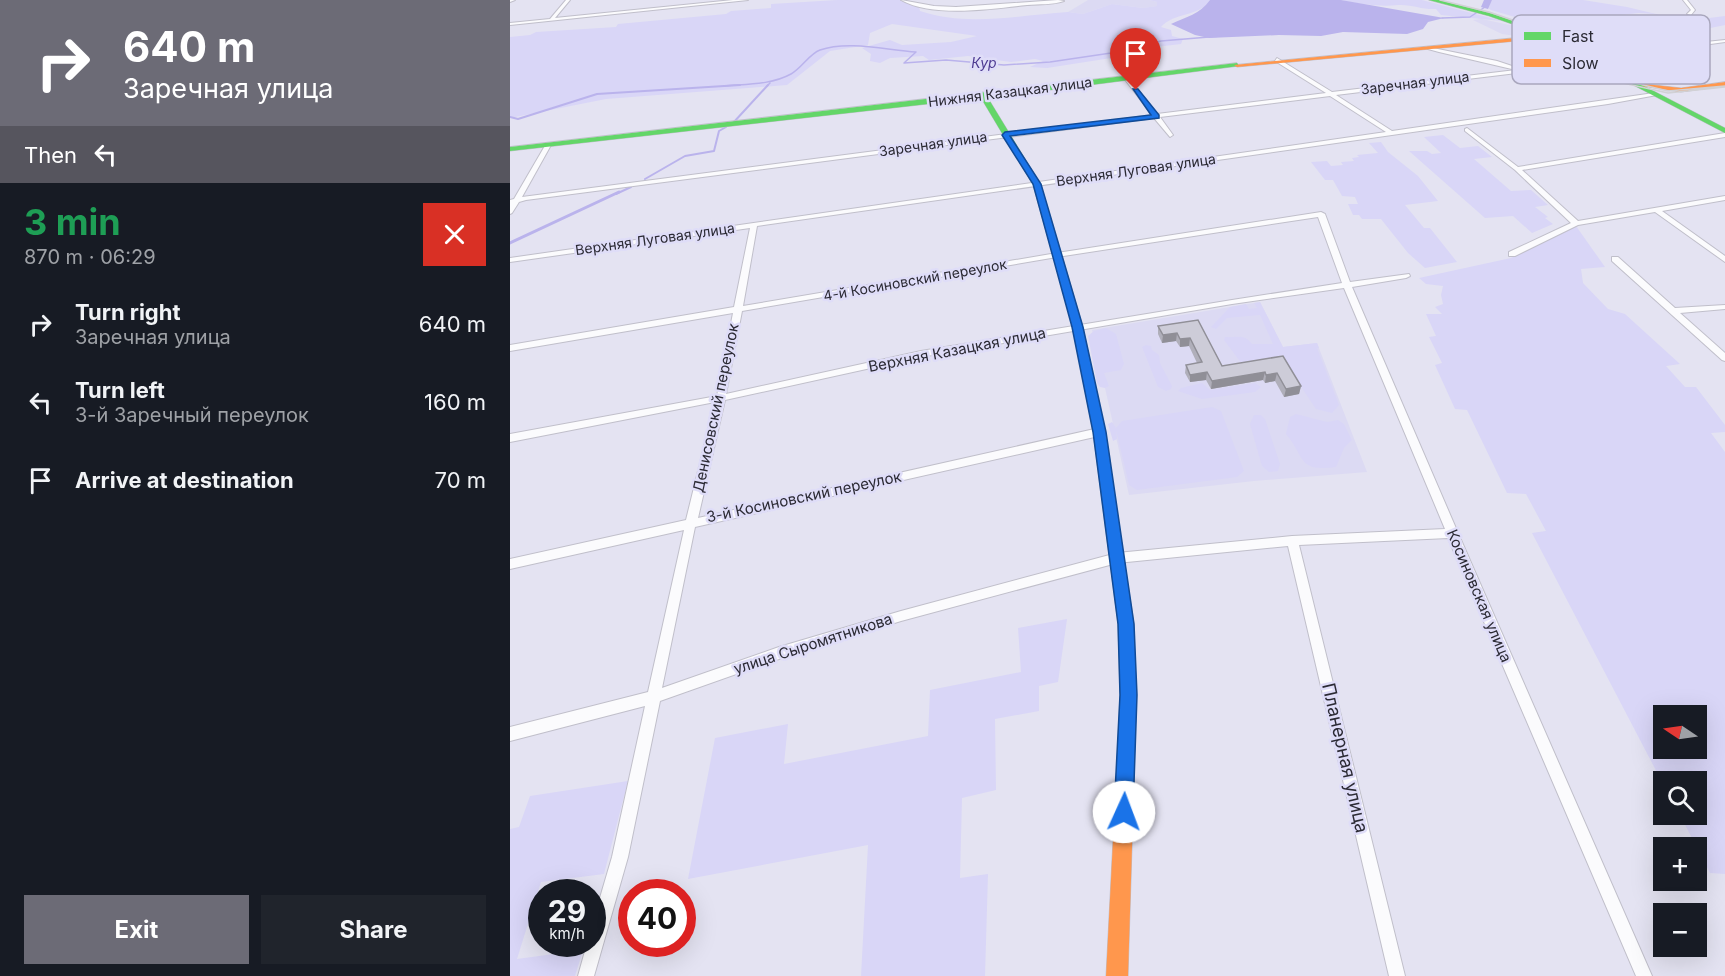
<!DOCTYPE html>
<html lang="en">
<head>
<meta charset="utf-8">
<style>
  :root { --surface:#171b24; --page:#20242c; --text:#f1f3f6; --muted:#9ea1a6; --accent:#6c6b76 }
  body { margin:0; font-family:Inter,sans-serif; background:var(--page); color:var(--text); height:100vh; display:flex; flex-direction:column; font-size:22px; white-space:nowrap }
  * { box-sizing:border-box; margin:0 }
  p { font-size:20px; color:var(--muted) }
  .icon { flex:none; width:33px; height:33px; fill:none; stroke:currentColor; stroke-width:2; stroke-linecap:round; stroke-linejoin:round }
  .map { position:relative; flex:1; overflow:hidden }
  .side { display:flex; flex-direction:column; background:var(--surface); width:510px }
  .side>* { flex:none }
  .guide { background:#6c6b76; color:#fff; overflow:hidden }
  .needle { width:39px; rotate:283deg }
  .tools { position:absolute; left:1143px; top:705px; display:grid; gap:12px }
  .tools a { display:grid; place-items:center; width:54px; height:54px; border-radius:0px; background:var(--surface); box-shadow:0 6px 24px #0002; font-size:30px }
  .speed { position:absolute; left:18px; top:879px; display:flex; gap:12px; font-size:30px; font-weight:700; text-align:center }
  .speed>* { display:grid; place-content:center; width:78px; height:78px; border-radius:50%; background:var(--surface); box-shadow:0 6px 24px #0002; line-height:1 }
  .speed small { font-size:15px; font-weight:400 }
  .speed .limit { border:9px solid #d22; background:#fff; color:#111 }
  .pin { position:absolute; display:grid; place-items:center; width:51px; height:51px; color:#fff; margin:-62px -26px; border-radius:50% 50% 50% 0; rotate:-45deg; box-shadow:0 0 6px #0007 }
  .pin .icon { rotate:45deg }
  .me { position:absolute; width:66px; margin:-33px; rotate:2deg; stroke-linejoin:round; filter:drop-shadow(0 0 4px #0008) }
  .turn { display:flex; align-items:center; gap:21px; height:126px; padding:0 24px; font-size:27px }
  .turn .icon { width:78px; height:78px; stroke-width:2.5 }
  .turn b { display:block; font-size:42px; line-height:51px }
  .then { display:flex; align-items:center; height:57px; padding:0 24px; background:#0003; gap:12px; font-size:22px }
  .round { display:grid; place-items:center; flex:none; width:63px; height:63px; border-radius:0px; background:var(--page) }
  .head { display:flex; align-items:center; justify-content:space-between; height:102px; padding:0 24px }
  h1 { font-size:36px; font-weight:700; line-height:45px; color:#1e9e55 }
  .cta { display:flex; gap:12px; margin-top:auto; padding:12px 24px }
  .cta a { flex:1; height:69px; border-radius:0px; background:var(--accent); color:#fff; font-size:24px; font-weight:700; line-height:69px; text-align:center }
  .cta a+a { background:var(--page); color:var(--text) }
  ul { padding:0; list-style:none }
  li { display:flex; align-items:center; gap:18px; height:78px; padding:0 24px }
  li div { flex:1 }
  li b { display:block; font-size:22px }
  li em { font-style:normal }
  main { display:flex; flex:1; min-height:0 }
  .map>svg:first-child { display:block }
</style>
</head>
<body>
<main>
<section class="side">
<div class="guide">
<div class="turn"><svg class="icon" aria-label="right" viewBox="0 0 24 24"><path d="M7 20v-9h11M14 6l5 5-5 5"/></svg><div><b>640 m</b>Заречная улица</div></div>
<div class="then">Then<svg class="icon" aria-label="left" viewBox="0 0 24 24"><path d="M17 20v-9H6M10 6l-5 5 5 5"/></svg></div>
</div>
<div class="head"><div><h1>3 min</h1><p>870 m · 06:29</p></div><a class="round" style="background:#d93025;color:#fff"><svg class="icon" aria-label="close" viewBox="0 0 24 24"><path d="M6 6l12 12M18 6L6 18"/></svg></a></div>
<ul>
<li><svg class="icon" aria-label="right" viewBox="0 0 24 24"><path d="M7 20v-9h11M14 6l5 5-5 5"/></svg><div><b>Turn right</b><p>Заречная улица</p></div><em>640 m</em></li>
<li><svg class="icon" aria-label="left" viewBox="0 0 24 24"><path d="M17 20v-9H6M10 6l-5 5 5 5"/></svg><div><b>Turn left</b><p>3-й Заречный переулок</p></div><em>160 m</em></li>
<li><svg class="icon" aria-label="arrive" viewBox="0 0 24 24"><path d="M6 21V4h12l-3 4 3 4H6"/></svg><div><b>Arrive at destination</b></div><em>70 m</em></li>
</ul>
<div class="cta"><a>Exit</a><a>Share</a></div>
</section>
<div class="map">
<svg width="1215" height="976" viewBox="0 0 1215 976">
  <rect width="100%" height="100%" fill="#e4e3f2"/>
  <path fill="#dcdaf3" d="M578 0H639L647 2 648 6 633 8 602 4 573 14 558 12Z
    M972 19 1009 27 1092 70 1080 71 1051 64 1023 48 1030 47 1013 37 992 34 963 20Z
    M750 302 773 347 807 343 857 472 744 481 619 495 582 330Z"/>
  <path fill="#d9d6f7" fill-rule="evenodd" d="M327 0H391L409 7 410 11C456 27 511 15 558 12L573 14 602 4 633 8 647 6V2L639 0H700C690 17 664 12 651 27L661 30 662 36 673 39 671 44 620 50 614 56 537 68 520 67 533 61 525 59 501 62 458 56 419 60 413 56 380 58 370 63 360 61 361 54 352 48 380 40 392 45 441 42 467 36 382 24 360 33 358 45 320 51 277 85 96 99 0 118V37L20 35 26 32 106 27 108 24 216 14 221 11 261 8V4Z
    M831 0H912L992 21 931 15 926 9C913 10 901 4 888 5 869 7 850 4 831 0Z
    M982 0H1073L1117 7 1175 21 1215 16V25L1181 32 1144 14 1129 13 1029 24 981 10 978 8Z
    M933 135 950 148 968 146 982 157 964 159 1001 191 1021 190 1038 205 1025 207 1038 217 1035 218 1043 224 1022 233 1003 216 975 218 899 151H917L922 154 931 153 914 137Z
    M871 142 878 152 908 176 928 201 895 205 914 228H920L947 262 915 268 898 253 871 219H852L849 215H843L838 204H848L845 197 832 196 823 180H815L801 162 817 161 821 166 833 165 831 162 844 161 842 158 849 157 847 155 868 153 859 143Z
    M1066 226 1095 267 1071 269 1073 283 1098 309 1115 314 1170 364 1156 366 1175 387H1186L1215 425V432L1201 433 1215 452V874L1200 873 1170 815 1186 814V782H1154L1153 784 1022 533 1036 531 1016 494 997 493 957 410 945 409 925 365 932 363 919 337 926 336 916 314H932L925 307 933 304 931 295 933 286 916 284 909 278 1001 258ZM1154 716H1186V748H1154Z
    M750 302 773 347 807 343 809 348H807L829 405 822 413 806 409 774 361 732 364 714 340 715 337C727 338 734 333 742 344H763L750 315 717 318 706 329 701 327 720 307 736 304 739 309 747 308 744 303Z
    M596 328 606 334 614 364 611 370 594 373 599 386 595 388 590 387 587 383 578 336 584 331Z
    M636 345 641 346 642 350 649 355 650 363 662 386 661 389 656 391 648 387 632 347Z
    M692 383 700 390 745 383 751 387 745 392 692 399 668 391 671 388Z
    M702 407 711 411 734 471 727 477 627 490 619 485 606 430 607 439 603 441 598 424 602 422 606 428 612 421Z
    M786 414 817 422 828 420 834 424 842 440 834 448 826 467C787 472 796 458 776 434L780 417Z
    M744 415H751L755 419 770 464 768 471 759 472 752 466 740 424Z
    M557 619 548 682 529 686V711L485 719 486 790 452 798 450 878 478 874 475 976H351L358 845 178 879 205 738 278 724 274 764 418 736 420 690 511 672 508 628Z
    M118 781 94 874 31 882 7 959 73 950 65 976H0V829L9 827 20 796Z"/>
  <path fill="#bab3ec" d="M700 0H831L934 18 918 22 913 29 897 34 833 32 811 36 769 35 699 38 685 35 661 24C676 17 690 14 700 0Z"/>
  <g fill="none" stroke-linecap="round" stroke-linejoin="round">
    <path stroke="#bab3ec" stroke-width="1.5" d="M932 18 960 17 975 7
      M214 86C236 84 261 85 281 74 292 68 299 54 310 50 338 40 376 50 406 52L394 63 436 60 494 65 540 62 601 53 651 41 711 36
      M257 86 260 83"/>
    <path stroke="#bab3ec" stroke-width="2" d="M0 117 8 119 87 94 230 85
      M223 123 258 85
      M135 179 175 156 204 151 209 131 216 127
      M106 194 121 187"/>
    <path stroke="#bab3ec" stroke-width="3" d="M0 243 109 192"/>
    <path fill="#bab3ec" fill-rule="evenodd" d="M974 0H982L978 9 971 7Z"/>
    <defs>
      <path id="street" d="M0 0H5L0 2Z
        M56 0H60L45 18 223 0H238L0 25V23L40 19Z
        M391 0 424 6 446 7 548 0 554 1C543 5 529 4 517 5 481 9 423 18 391 0Z
        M1173 0H1177L1185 10 1181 15 1177 14 1181 10Z
        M1158 22 1160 24 1150 25 1186 43 1215 40V42L1084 60 1082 57 1180 44 1144 26 1048 33 1046 32Z
        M918 47 987 61 1011 69 1120 81 1117 83 1015 72 826 95 882 131 1144 93 1147 95 1098 104 247 226 233 306 547 253 811 212 815 214 840 282 899 274 900 276 896 278 842 287 948 533 1142 976H1126L938 538 789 545 895 976H879L778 546 607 563 391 621 269 659 150 701 118 857 84 976H68L77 944H82V925L102 857 135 706 0 741V727L138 692 174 530 0 569V559L176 520 205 402 0 442V434L207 396 223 313 0 351V345L224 307 240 228 0 262V258L876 132 820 96 650 117 663 135 660 137 644 118 16 200 9 202 2 213 0 214V200L4 199 36 144 41 145 12 197 642 115 613 77 616 75 647 114 816 93 765 61 767 58 822 92 1006 70 929 52 918 49ZM808 217 832 283 722 300 411 351 216 394 232 311 547 257ZM834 288 935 529 782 536 607 553 391 611 269 647 152 688 185 527 589 436 594 432 589 428 188 518 215 400 411 357 722 304Z
        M957 128 1008 167 1215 133V137L1012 170 1068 221 1215 196V200L1152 211 1215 256V262L1145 212 1068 225 1005 256H999V252L1061 223 1005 170 955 131V129Z
        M1102 257H1108L1165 308 1215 305V309L1170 313 1215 353V361L1212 360 1102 261Z"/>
      <path id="fast" d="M919 0H929L983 14 1020 27 1215 128V133L1016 29 979 16Z
        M727 63 729 66 478 98 531 185 573 327 595 432 624 624 626 695 624 782 621 788 615 791 609 788 606 782 610 695 608 624 583 432 563 327 523 185 471 98 0 151V147Z"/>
      <path id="slow" d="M1037 35 1039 38 727 67 724 65Z
        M1215 82V86L1171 92 1132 86 1135 84 1171 88Z
        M615 773 621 776 624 782 618 976H596L606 782 609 776Z"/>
    </defs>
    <use href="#street" stroke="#c0bfca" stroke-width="2"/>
    <use href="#fast" stroke="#c0bfca" stroke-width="1"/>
    <use href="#slow" stroke="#c0bfca" stroke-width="1"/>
    <use href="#street" fill="#fbfbfd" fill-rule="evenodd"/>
    <use href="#fast" fill="#63d668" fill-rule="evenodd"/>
    <use href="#slow" fill="#ff974d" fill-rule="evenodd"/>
    <path stroke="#d1d1d5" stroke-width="1.5" d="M930 0 979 12 1017 25 1113 76
      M1215 86 1158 91 1055 66 1038 65 1028 69 1035 76 1051 81H1104L1158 93 1215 87"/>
  </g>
  <path fill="#b0afba" d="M688 320 712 366 773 356 791 386 789 394 774 397 765 381 755 383 753 380 701 389 696 380 680 382 675 373 676 365 687 363 679 346 670 347 666 341 652 343 648 334V326Z"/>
  <path fill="#908f97" d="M667 333 666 341 652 343 653 335Z
    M680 338 679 346 670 347V339Z
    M697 372 696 380 680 382V375Z
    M755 372 753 380 701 389 702 381Z
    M767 373 765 381 755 383 756 375Z
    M791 386 789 394 774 397 776 389Z"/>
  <path fill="#cdccd8" stroke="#908f97" stroke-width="1.5" d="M688 320 712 366 773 356 791 386 776 389 767 373 756 375 755 372 702 381 697 372 680 375 676 365 692 362 680 338 670 339 667 333 653 335 648 326Z"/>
  <path fill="#1a73e8" stroke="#114b97" stroke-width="1.5" d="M623 89H628L649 115V118L500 136 531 184 573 327 596 432 624 624 627 695 623 812 620 819 614 822 607 819 604 812 610 695 608 624 583 432 562 327 523 184 492 135 495 132 641 115Z"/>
  <g text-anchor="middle" stroke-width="5" stroke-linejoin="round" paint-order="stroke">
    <g font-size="14" font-style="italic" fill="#4c3991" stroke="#dfddf8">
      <text x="474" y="68">Кур</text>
    </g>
    <g font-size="14" fill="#2b2a34" stroke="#dfddf8">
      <text transform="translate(905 83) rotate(-7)" y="5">Заречная улица</text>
      <text transform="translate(500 92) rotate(-7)" y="5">Нижняя Казацкая улица</text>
      <text transform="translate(423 144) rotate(-8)" y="5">Заречная улица</text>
      <text transform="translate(626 170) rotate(-8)" y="5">Верхняя Луговая улица</text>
      <text transform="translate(145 239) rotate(-8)" y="5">Верхняя Луговая улица</text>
      <text transform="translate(405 280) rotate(-10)" y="5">4-й Косиновский переулок</text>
    </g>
    <g font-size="15" fill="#2b2a34" stroke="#dfddf8">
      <text transform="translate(447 350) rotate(-11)" y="5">Верхняя Казацкая улица</text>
      <text transform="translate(206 408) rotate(-78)" y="5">Денисовский переулок</text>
      <text transform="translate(294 497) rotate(-12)" y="5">3-й Косиновский переулок</text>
      <text transform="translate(969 596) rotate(67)" y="5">Косиновская улица</text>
      <text transform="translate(303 644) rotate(-18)" y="5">улица Сыромятникова</text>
    </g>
    <g font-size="18" fill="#2b2a34" stroke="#dfddf8">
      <text transform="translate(835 758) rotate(77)" y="6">Планерная улица</text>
    </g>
  </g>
  <rect x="1002" y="15" width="198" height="69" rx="9" fill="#dfddf8" stroke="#a9a7bd" stroke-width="1.5"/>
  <rect x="1014" y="32" width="27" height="8" fill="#63d668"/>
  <rect x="1014" y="59" width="27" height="8" fill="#ff974d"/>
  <g font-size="16" fill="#2b2a34">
    <text x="1052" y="42">Fast</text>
    <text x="1052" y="69">Slow</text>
  </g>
</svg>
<div class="tools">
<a><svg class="needle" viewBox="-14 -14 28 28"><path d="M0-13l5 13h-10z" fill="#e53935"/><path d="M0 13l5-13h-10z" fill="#9ea1a6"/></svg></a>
<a><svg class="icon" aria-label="search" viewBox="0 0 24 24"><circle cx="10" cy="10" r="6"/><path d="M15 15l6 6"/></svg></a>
<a>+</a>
<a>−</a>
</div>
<div class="speed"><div>29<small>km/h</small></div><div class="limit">40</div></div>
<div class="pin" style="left:626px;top:90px;background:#d93025"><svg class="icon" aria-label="arrive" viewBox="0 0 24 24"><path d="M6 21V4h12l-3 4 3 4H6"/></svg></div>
<svg class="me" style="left:614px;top:812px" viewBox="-20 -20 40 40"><circle r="19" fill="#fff"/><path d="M0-13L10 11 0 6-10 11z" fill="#1a73e8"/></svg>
</div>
</main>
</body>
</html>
